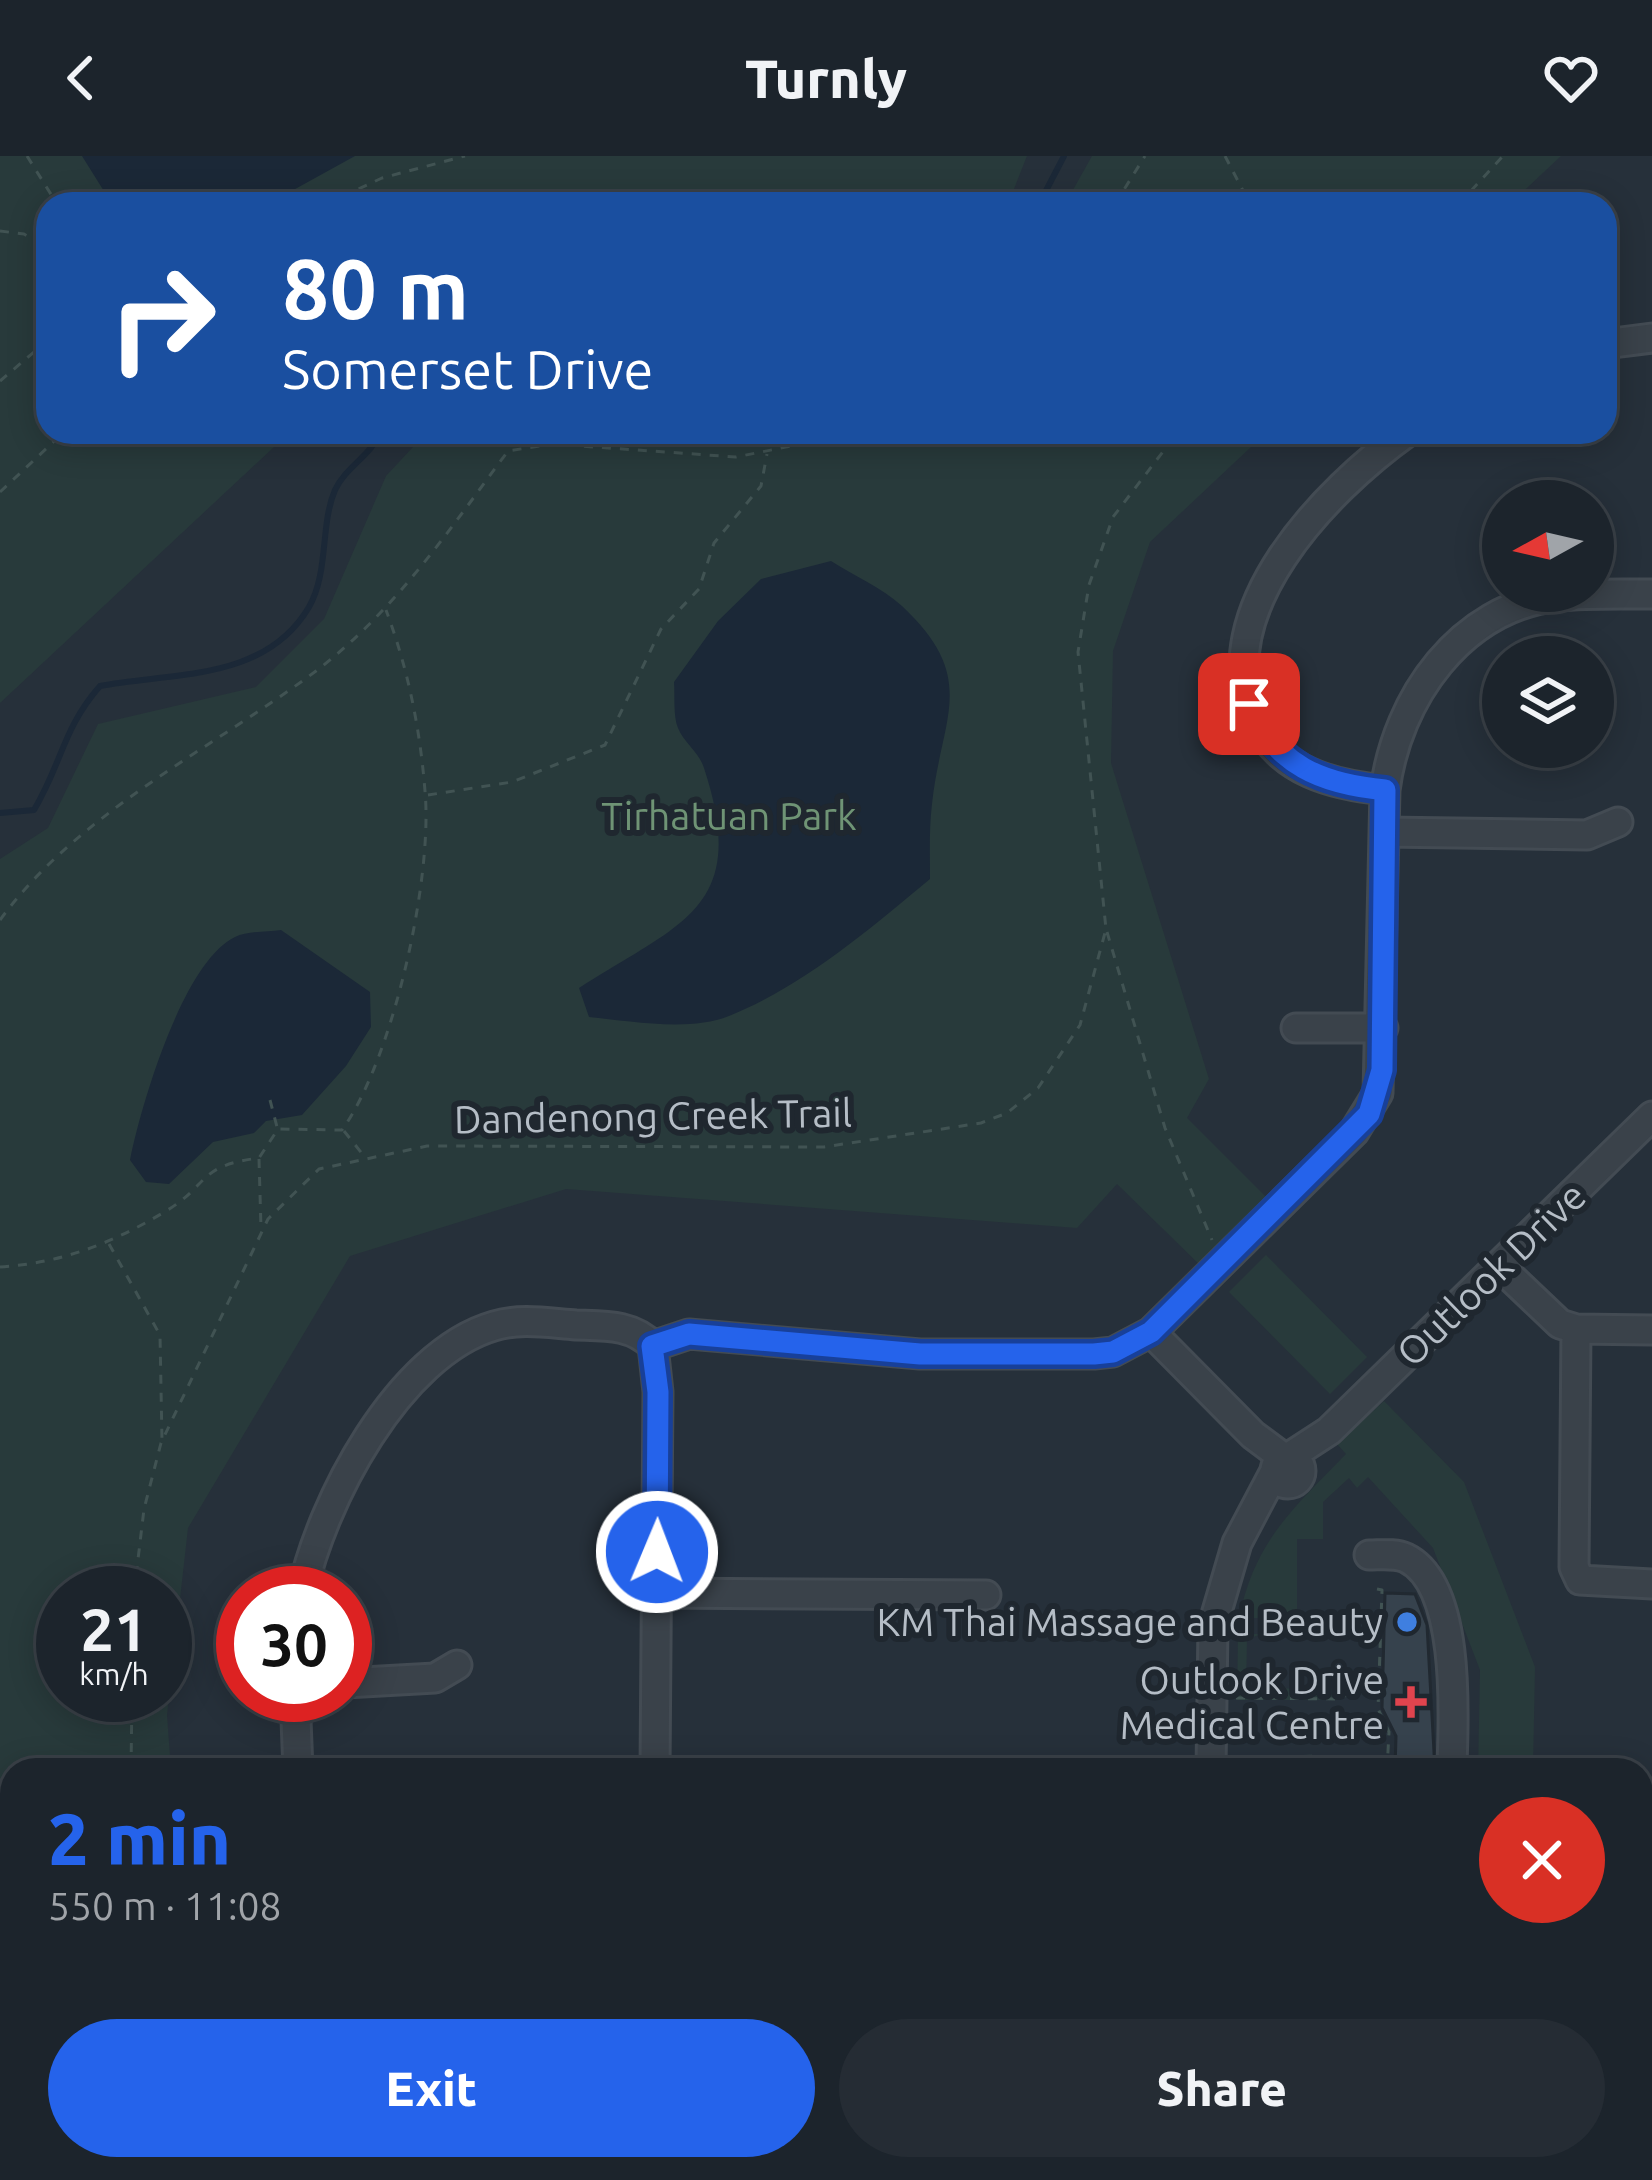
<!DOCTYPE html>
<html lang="en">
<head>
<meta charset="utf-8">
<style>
  :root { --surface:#1c242c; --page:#252c34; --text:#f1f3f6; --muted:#a0a4a9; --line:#3a4148; --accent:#2563eb }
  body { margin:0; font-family:Ubuntu,sans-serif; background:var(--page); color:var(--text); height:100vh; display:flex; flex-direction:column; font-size:45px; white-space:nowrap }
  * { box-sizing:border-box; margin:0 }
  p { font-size:39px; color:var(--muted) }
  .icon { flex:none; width:66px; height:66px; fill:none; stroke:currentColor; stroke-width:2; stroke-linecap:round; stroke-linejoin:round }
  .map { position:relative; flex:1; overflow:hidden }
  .side { position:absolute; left:0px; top:1602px; width:1653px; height:423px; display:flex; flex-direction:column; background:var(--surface); border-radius:36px 36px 0 0; box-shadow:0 6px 30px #0003,0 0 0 3px var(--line) }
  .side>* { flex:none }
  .banner { position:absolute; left:36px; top:36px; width:1581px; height:252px; border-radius:36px; box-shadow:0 6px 30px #0003,0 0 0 3px var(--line); background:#1a4fa0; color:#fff; overflow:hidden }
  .needle { width:78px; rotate:262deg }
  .controls { position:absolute; left:1482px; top:324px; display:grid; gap:24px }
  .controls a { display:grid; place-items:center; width:132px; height:132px; border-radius:50%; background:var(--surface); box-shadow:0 6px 30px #0003,0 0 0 3px var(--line); font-size:60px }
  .speed { position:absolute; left:36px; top:1410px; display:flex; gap:24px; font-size:60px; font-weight:700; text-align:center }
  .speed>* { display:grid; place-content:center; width:156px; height:156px; border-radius:50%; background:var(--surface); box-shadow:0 6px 30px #0003,0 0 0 3px var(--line); line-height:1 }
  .speed small { font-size:30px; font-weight:400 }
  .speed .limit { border:18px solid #d22; background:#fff; color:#111 }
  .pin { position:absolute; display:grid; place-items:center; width:102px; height:102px; color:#fff; margin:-51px; border-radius:24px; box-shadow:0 6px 18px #0006 }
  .me { position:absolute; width:132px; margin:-66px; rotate:1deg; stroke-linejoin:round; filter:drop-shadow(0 0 9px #0008) }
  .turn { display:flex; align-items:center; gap:42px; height:252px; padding:0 48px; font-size:54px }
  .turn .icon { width:156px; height:156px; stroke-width:2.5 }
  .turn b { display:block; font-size:84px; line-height:102px }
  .round { display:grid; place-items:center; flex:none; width:126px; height:126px; border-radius:63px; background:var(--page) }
  .head { display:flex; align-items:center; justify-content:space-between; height:204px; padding:0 48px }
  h1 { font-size:72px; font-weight:800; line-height:90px; color:var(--accent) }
  .button { display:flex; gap:24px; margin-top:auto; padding:24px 48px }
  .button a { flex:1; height:138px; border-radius:72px; background:var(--accent); color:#fff; font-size:48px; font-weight:800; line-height:138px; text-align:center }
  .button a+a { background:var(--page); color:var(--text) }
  header { display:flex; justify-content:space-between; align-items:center; height:156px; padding:0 48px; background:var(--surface); font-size:54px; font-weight:800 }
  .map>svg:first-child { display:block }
</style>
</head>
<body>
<header><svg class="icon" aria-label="back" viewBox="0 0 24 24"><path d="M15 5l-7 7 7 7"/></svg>Turnly<svg class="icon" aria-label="heart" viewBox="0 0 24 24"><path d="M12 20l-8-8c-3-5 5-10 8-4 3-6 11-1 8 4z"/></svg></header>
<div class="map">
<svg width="1652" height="2024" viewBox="0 0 1652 2024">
  <rect width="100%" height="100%" fill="#26303a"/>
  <path fill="#283a3b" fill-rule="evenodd" d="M0 0H1027L1008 48H48V276H290L0 547Z
    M1092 0H1561L1510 48H1065Z
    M427 276H618L645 283 697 276H1267L1150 386 1113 495 1111 607 1209 923 1187 962 1271 1046 1204 1113 1117 1028 1077 1072 566 1033 350 1100 188 1372 167 1559 171 1614H12V2013H48L31 2024H0V703L48 672 98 568 256 531 324 463 386 320ZM63 1437H165V1539H63Z
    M1266 1099 1367 1201 1330 1238 1229 1136Z
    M1384 1245 1464 1326 1535 1511 1533 1614H1478L1480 1514 1433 1392 1368 1321 1357 1332 1349 1322 1323 1346V1383H1297V1462H1239C1255 1384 1293 1353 1346 1298L1337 1288Z
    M1238 1478H1262L1247 1483 1246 1532 1341 1533 1342 1525H1357L1355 1535 1340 1544H1237Z"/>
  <path fill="#1b2837" d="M82 0H355L268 48H112Z
    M831 405C853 419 882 432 902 450 980 523 941 561 932 648 929 673 930 698 930 723 870 773 802 831 729 860 689 876 630 865 589 861L579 832C682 766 750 752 704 612 699 596 684 587 678 572 673 560 675 540 674 526L718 465 761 423Z
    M281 774 370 836 371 871 346 910 302 959 266 965 254 977 213 986 169 1028 146 1026 130 1004C141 949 183 806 235 781 247 775 267 776 281 774Z"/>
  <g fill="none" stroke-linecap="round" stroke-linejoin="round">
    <path stroke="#1b2837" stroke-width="6" d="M1039 48 1064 0
      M0 657 34 654C62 607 63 572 100 530 172 516 265 526 309 451 329 416 320 369 335 334 345 312 371 299 381 276"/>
  </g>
  <path fill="#36424d" stroke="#212931" stroke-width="3" d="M1385 1437 1415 1438 1427 1469 1435 1614H1395L1396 1580 1382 1552Z"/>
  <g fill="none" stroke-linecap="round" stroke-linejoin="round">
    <defs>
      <path id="minor" d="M1605 188 1652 182
        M1385 634C1333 629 1279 616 1255 563 1207 455 1326 334 1407 276
        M1385 676 1587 679 1618 666
        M1296 872H1383
        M1499 1110 1560 1168 1576 1173 1652 1174
        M1576 1173 1574 1411 1580 1424 1652 1428
        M1151 1176 1253 1279 1284 1302
        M653 1190 658 1236 655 1614
        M1289 1301 1329 1275 1652 960
        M1275 1315a13 13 0 1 1 26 0a13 13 0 1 1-26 0Z
        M1369 1399C1381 1399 1395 1397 1406 1402 1460 1428 1454 1557 1452 1608
        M302 1437C321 1347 398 1198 494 1170 520 1162 548 1167 576 1169 604 1170 632 1168 653 1190L689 1178 920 1198H1094L1113 1196 1151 1176 1354 976 1378 937 1385 634C1397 542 1460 452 1558 440 1589 437 1621 438 1652 438
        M656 1437 986 1439
        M345 1527 435 1522 457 1509
        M295 1539 298 1614
        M1211 1614 1213 1469 1237 1387 1275 1315
        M57 2013 65 2024
        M237 2024 245 2013
        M1206 2024V2013"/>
    </defs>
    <use href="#minor" stroke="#434b53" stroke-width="33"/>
    <path stroke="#415353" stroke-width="3" stroke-dasharray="9 9" stroke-linecap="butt" d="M27 0 57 48
      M1225 0 1250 48
      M326 48 382 22 465 0
      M1115 48 1145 0
      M1459 48 1503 0
      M0 75 24 78 48 93
      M0 225 48 184
      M0 336 64 276
      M428 639 512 626 605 589 661 473 699 433 714 387 761 330 767 298
      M0 764C79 656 210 594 316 515 394 456 450 373 508 295L552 288 736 301 862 276
      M1107 776 1165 972 1212 1084
      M270 944 277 971
      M344 975 364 1000
      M259 1003 261 1072
      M109 1088 160 1179 162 1285
      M0 1111C62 1107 113 1087 166 1055 211 1028 196 1010 259 1002L278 973 342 974C393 903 433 723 425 635 420 572 408 513 386 454
      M1377 1433 1382 1434 1378 1553 1389 1576 1387 1614
      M134 1437 144 1353 161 1287 268 1063 319 1013 427 990 824 991 981 967 1007 957 1038 932 1080 869 1106 773 1078 496 1089 429 1113 361 1178 276
      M1236 1542 1340 1543 1357 1532
      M1285 1601 1319 1600
      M1255 1609 1319 1607
      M131 1614 132 1539
      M0 1705 12 1751
      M0 1794 12 1791
      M0 1822 5 1820
      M0 1990 12 1989"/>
    <use href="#minor" stroke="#3a424a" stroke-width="27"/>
  </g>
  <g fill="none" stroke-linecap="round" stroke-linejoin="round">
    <defs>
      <path id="route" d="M657 1396 658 1236 652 1190 689 1178 920 1198H1094L1113 1196 1151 1176 1369 958 1382 914 1385 634C1322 628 1276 610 1249 548"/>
    </defs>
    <use href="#route" stroke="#184099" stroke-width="30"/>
    <use href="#route" stroke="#2563eb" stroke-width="21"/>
  </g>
  <circle fill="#3f7fe0" stroke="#1f272f" stroke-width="4.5" cx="1407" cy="1466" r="12"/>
  <path fill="#e0444e" stroke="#1f272f" stroke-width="4.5" d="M1405 1528h12v12h12v12h-12v12h-12v-12h-12v-12h12z"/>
  <g text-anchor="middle" stroke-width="12" stroke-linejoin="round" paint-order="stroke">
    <g font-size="39" fill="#6f9475" stroke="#1f272f">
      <text x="729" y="674">Tirhatuan Park</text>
    </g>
    <g font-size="39" fill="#b5bdc6" stroke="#1f272f">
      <text transform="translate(653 960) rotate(-1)" y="14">Dandenong Creek Trail</text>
      <text transform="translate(1491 1118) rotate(-44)" y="14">Outlook Drive</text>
    </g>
    <g font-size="39" fill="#b5bdc6" stroke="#1f272f" text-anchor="end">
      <text x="1383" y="1480">KM Thai Massage and Beauty</text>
      <text x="1384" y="1538">Outlook Drive<tspan x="1384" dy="45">Medical Centre</tspan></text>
    </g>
  </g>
</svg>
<div class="controls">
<a><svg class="needle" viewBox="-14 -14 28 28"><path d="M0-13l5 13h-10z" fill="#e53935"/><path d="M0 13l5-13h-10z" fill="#a0a4a9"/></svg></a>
<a><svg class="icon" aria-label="layers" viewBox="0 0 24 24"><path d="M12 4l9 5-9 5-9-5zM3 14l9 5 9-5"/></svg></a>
</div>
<div class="speed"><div>21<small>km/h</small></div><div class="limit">30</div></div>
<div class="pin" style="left:1249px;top:548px;background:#d93025"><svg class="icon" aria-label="arrive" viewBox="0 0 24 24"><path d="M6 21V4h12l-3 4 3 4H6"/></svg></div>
<svg class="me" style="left:657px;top:1396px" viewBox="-20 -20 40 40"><circle r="17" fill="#2563eb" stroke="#fff" stroke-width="3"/><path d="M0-11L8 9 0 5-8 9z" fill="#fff"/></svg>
<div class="banner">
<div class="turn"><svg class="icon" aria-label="right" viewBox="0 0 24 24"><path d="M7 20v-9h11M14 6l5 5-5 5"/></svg><div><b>80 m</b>Somerset Drive</div></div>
</div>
<section class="side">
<div class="head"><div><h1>2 min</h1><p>550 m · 11:08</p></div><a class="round" style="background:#d93025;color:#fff"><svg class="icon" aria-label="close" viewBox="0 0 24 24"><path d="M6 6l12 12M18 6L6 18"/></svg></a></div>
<div class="button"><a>Exit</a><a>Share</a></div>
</section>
</div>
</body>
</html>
